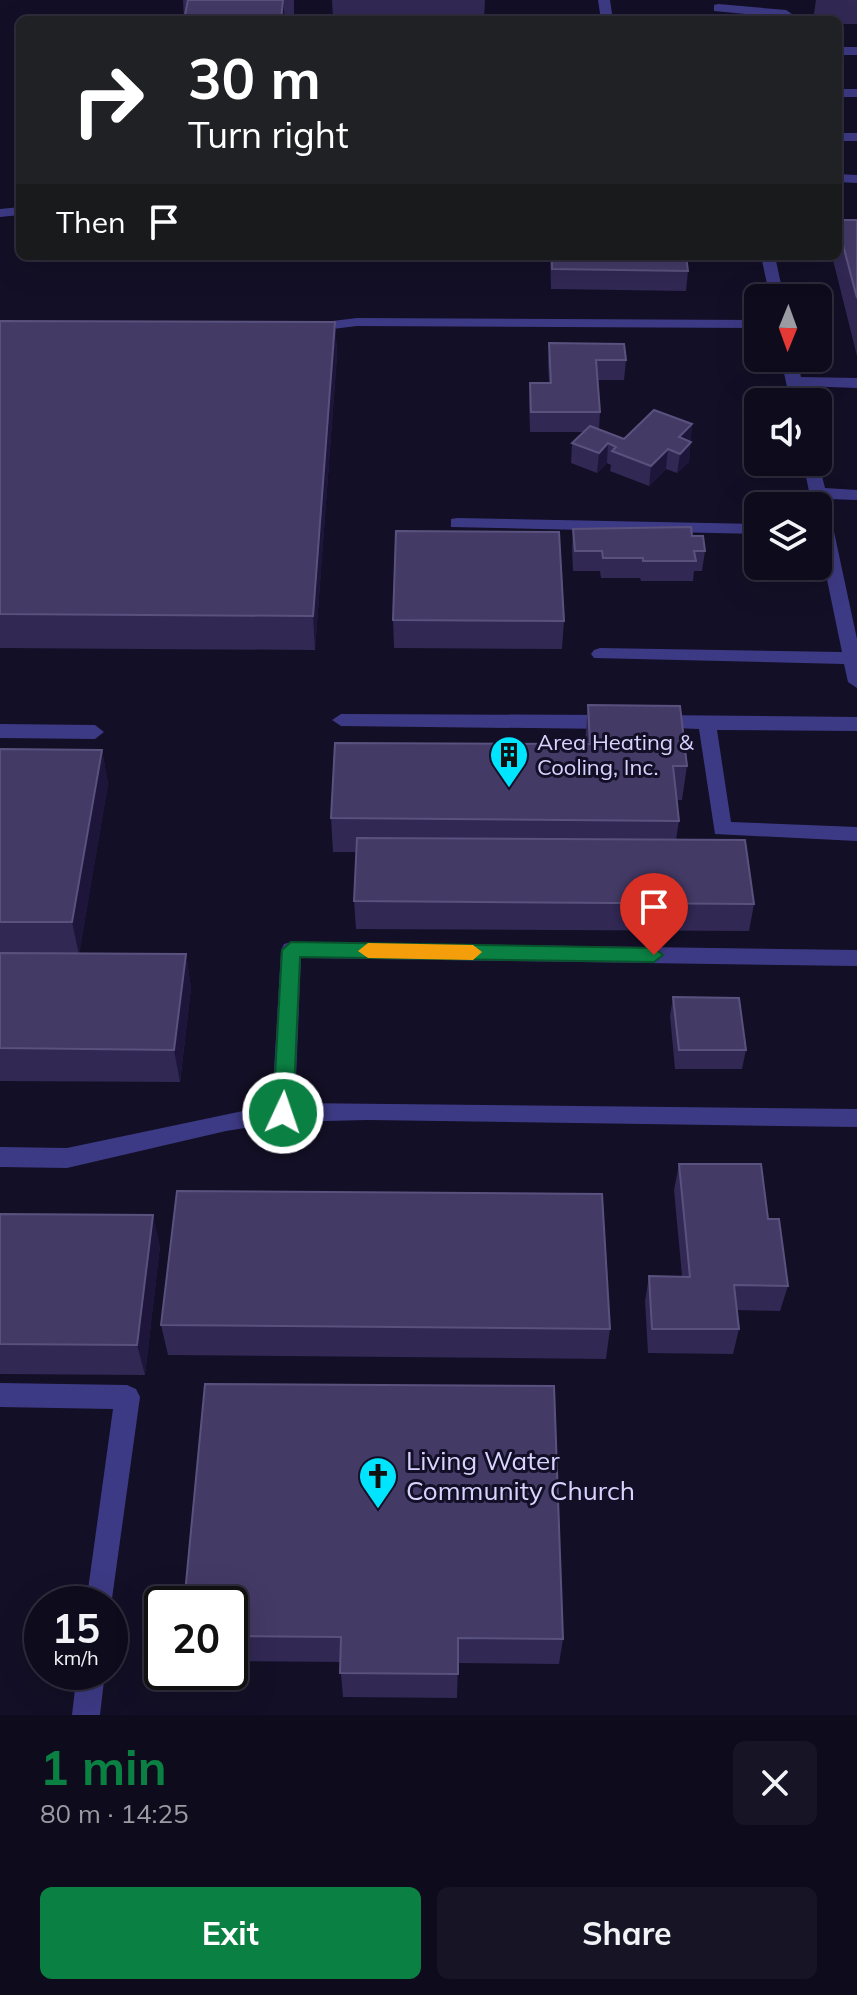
<!DOCTYPE html>
<html lang="en">
<head>
<meta charset="utf-8">
<style>
  :root { --surface:#0e0b1c; --page:#171425; --text:#f1f3f6; --muted:#9b9ba3; --line:#2e2b3b; --accent:#0b8043 }
  body { margin:0; font-family:Mulish,sans-serif; background:var(--page); color:var(--text); height:100vh; display:flex; flex-direction:column; font-size:30px; white-space:nowrap }
  * { box-sizing:border-box; margin:0 }
  p { font-size:26px; color:var(--muted) }
  .icon { flex:none; width:44px; height:44px; fill:none; stroke:currentColor; stroke-width:2; stroke-linecap:round; stroke-linejoin:round }
  .map { position:relative; height:1715px; overflow:hidden }
  .panel { display:flex; flex-direction:column; background:var(--surface); flex:1 }
  .panel>* { flex:none }
  .hud { position:absolute; left:16px; top:16px; width:826px; height:244px; border-radius:12px; box-shadow:0 8px 32px #0002,0 0 0 2px var(--line); background:#202124; color:#fff; overflow:hidden }
  .needle { width:52px; rotate:181deg }
  .tools { position:absolute; left:744px; top:284px; display:grid; gap:16px }
  .tools a { display:grid; place-items:center; width:88px; height:88px; border-radius:12px; background:var(--surface); box-shadow:0 8px 32px #0002,0 0 0 2px var(--line); font-size:40px }
  .speed { position:absolute; left:24px; top:1586px; display:flex; gap:16px; font-size:40px; font-weight:700; text-align:center }
  .speed>* { display:grid; place-content:center; width:104px; height:104px; border-radius:50%; background:var(--surface); box-shadow:0 8px 32px #0002,0 0 0 2px var(--line); line-height:1 }
  .speed small { font-size:20px; font-weight:400 }
  .speed .limit { border:4px solid #111; border-radius:12px; background:#fff; color:#111 }
  .pin { position:absolute; display:grid; place-items:center; width:68px; height:68px; color:#fff; margin:-82px -34px; border-radius:50% 50% 50% 0; rotate:-45deg; box-shadow:0 0 8px #0007 }
  .pin .icon { rotate:45deg }
  .me { position:absolute; width:88px; margin:-44px; rotate:3deg; stroke-linejoin:round; filter:drop-shadow(0 0 6px #0008) }
  .turn { display:flex; align-items:center; gap:28px; height:168px; padding:0 40px; font-size:36px }
  .turn .icon { width:104px; height:104px; stroke-width:2.5 }
  .turn b { display:block; font-size:56px; line-height:68px }
  .then { display:flex; align-items:center; height:76px; padding:0 40px; background:#0003; gap:16px; font-size:30px }
  .round { display:grid; place-items:center; flex:none; width:84px; height:84px; border-radius:12px; background:var(--page) }
  .head { display:flex; align-items:center; justify-content:space-between; height:136px; padding:0 40px }
  h1 { font-size:48px; font-weight:700; line-height:60px; color:var(--accent) }
  .cta { display:flex; gap:16px; margin-top:auto; padding:16px 40px }
  .cta a { flex:1; height:92px; border-radius:12px; background:var(--accent); color:#fff; font-size:32px; font-weight:700; line-height:92px; text-align:center }
  .cta a+a { background:var(--page); color:var(--text) }
  .map>svg:first-child { display:block }
</style>
</head>
<body>
<div class="map">
<svg width="857" height="1715" viewBox="0 0 857 1715">
  <rect width="100%" height="100%" fill="#130f26"/>
  <g fill="none" stroke-linecap="round" stroke-linejoin="round">
    <path fill="#3d3a85" fill-rule="evenodd" d="M598 0H610L613 20H601Z
      M718 4 786 10 792 14 786 18 714 11V5Z
      M838 47H857V55H838Z
      M838 89H857V97H838Z
      M838 133H857V141H838Z
      M838 174 857 175V183L838 182Z
      M20 207V215L0 217V209Z
      M761 256H775L784 298H770Z
      M357 318 758 320V328L357 326 308 332 301 328 308 324Z
      M781 358H797L801 377 857 378V388L802 386 806 402H790Z
      M818 460 825 488 857 490V500L827 499 857 639V688L848 682 844 664 594 658 591 654 594 650 600 648 842 652 818 536V506H812L803 462Z
      M457 518 758 524V534L451 527V519Z
      M341 714 611 715 620 722 611 729 341 726 332 720Z
      M655 715 857 717V731L717 730 731 822 857 827V841L715 834 699 729 648 727 646 722Z
      M0 724 95 725 104 732 95 739 0 738Z
      M291 942 857 950V966L301 958 295 1103 857 1109V1127L368 1120 283 1122 226 1131 67 1168 0 1167V1147L67 1148 272 1105 281 950 284 944Z
      M0 1383 127 1385 136 1389 140 1397 110 1613V1604H86L113 1409 0 1407Z
      M77 1672H105L100 1715H72Z"/>
  </g>
  <path fill="#312854" d="M183 0H294V20H184Z
    M332 0H485L484 20 333 19Z
    M816 0H857V24H838V20H813Z
    M838 220H857V356L832 256H838Z
    M550 256H686L688 271 686 291 551 289Z
    M0 321 335 322 337 355 315 650 0 648Z
    M549 343 626 360 624 380H598L600 412 599 430 624 439 692 424 689 462 677 473 666 469 649 486 610 471 611 465 607 463 597 473 571 463 572 443 585 432H530L529 402 530 383H549L548 363Z
    M573 529 692 536 705 551 702 571H694L693 581H641L640 578H601L600 571H573L572 549Z
    M393 620 564 621 562 649 394 648Z
    M588 705 687 766 682 800H677L679 821 676 840 754 904 749 931 356 929 354 901 356 852H333L331 818 585 744Z
    M0 749 102 750 108 784 79 954H186L191 988 180 1082 0 1081Z
    M673 997 746 1050 742 1069H675L670 1016Z
    M679 1164 768 1219 788 1286 780 1311 737 1310 739 1329 733 1354 648 1353 645 1301 649 1276H682L674 1190Z
    M0 1214 160 1246 145 1375 0 1374Z
    M161 1325 610 1329 606 1359 168 1355Z
    M230 1604 563 1639 559 1664 458 1663 457 1698 343 1697 340 1662 230 1661Z"/>
  <path fill="#1d163a" d="M283 0 285 20H281Z
    M335 322 337 355 315 650 313 616Z
    M692 424 689 462 677 473 680 454 679 437Z
    M608 443 607 463 597 473 599 453Z
    M668 449 666 469 649 486 651 466Z
    M102 750 108 784 79 955 72 922Z
    M186 954 191 988 180 1082 174 1050Z
    M153 1215 160 1246 145 1375 137 1345Z"/>
  <path fill="#433a66" stroke="#5a527e" stroke-width="2" d="M188 0H283L281 20H184Z
    M838 220H857V298L838 226Z
    M552 256H686L688 271 552 269Z
    M0 321 335 322 313 616 0 614Z
    M549 343 624 344 626 360H596L600 412H531L530 383H551Z
    M654 410 692 424 679 437 691 442 680 454 668 449 651 466 612 451 616 447 608 443 599 453 572 443 590 426 624 439Z
    M691 527 692 536H703L705 551H694L696 561H643V558H603L602 551H575L573 529Z
    M396 531 559 532 564 621 393 620Z
    M588 705 680 706 687 766H673L679 821 331 818 335 743 590 744Z
    M0 749 102 750 72 922H0Z
    M357 838 745 840 754 904 354 901Z
    M0 953 186 954 174 1050 0 1048Z
    M673 997 739 998 746 1050H679Z
    M679 1164H761L768 1219H779L788 1286 734 1285 739 1329H652L649 1276 690 1277Z
    M177 1191 602 1194 610 1329 161 1325Z
    M0 1214 153 1215 137 1345 0 1344Z
    M205 1384 554 1386 563 1639 458 1638V1674L340 1673 341 1637 230 1636V1604H184Z"/>
  <path fill="#0b8043" stroke="#07532c" stroke-width="2" d="M291 942 654 948 663 955 654 962 300 957 293 1113 283 1121 273 1113 282 950Z"/>
  <path fill="#f59e0b" d="M368 943 473 945 482 952 473 960 368 958 358 951Z"/>
  <defs>
    <symbol id="building-pin" viewBox="-11 -11 22 30"><path d="M0 17L-7.5 6A9.5 9.5 0 1 1 7.5 6Z" fill="#00e5ff" stroke="#130f26"/><path d="M-4-6H4V6H1V3H-1V6H-4ZM-2.5-4.3h1.7v1.8h-1.7ZM.8-4.3h1.7v1.8H.8ZM-2.5-1h1.7V.8h-1.7ZM.8-1h1.7V.8H.8Z" fill="#111"/></symbol>
    <symbol id="church-pin" viewBox="-11 -11 22 30"><path d="M0 17L-7.5 6A9.5 9.5 0 1 1 7.5 6Z" fill="#00e5ff" stroke="#130f26"/><path d="M-1.2-6h2.4v3.5h3.3v2.4h-3.3V6h-2.4V-.1h-3.3v-2.4h3.3Z" fill="#111"/></symbol>
  </defs>
  <g fill-rule="evenodd">
    <use href="#building-pin" x="487" y="733" width="44" height="60"/>
    <use href="#church-pin" x="356" y="1454" width="44" height="60"/>
  </g>
  <g text-anchor="middle" stroke-width="6" stroke-linejoin="round" paint-order="stroke">
    <g font-size="22" fill="#d9d4ff" stroke="#130f26" text-anchor="start">
      <text x="537" y="750">Area Heating &amp;<tspan x="537" dy="25">Cooling, Inc.</tspan></text>
    </g>
    <g font-size="26" fill="#d9d4ff" stroke="#130f26" text-anchor="start">
      <text x="406" y="1470">Living Water<tspan x="406" dy="30">Community Church</tspan></text>
    </g>
  </g>
</svg>
<div class="tools">
<a><svg class="needle" viewBox="-14 -14 28 28"><path d="M0-13l5 13h-10z" fill="#e53935"/><path d="M0 13l5-13h-10z" fill="#9b9ba3"/></svg></a>
<a><svg class="icon" aria-label="sound" viewBox="0 0 24 24"><path d="M4 9h4l5-4v14l-5-4H4zM17 9q2 3 0 6"/></svg></a>
<a><svg class="icon" aria-label="layers" viewBox="0 0 24 24"><path d="M12 4l9 5-9 5-9-5zM3 14l9 5 9-5"/></svg></a>
</div>
<div class="speed"><div>15<small>km/h</small></div><div class="limit">20</div></div>
<div class="pin" style="left:654px;top:955px;background:#d93025"><svg class="icon" aria-label="arrive" viewBox="0 0 24 24"><path d="M6 21V4h12l-3 4 3 4H6"/></svg></div>
<svg class="me" style="left:283px;top:1113px" viewBox="-20 -20 40 40"><circle r="17" fill="#0b8043" stroke="#fff" stroke-width="3"/><path d="M0-11L8 9 0 5-8 9z" fill="#fff"/></svg>
<div class="hud">
<div class="turn"><svg class="icon" aria-label="right" viewBox="0 0 24 24"><path d="M7 20v-9h11M14 6l5 5-5 5"/></svg><div><b>30 m</b>Turn right</div></div>
<div class="then">Then<svg class="icon" aria-label="arrive" viewBox="0 0 24 24"><path d="M6 21V4h12l-3 4 3 4H6"/></svg></div>
</div>
</div>
<section class="panel">
<div class="head"><div><h1>1 min</h1><p>80 m · 14:25</p></div><a class="round"><svg class="icon" aria-label="close" viewBox="0 0 24 24"><path d="M6 6l12 12M18 6L6 18"/></svg></a></div>
<div class="cta"><a>Exit</a><a>Share</a></div>
</section>
</body>
</html>
